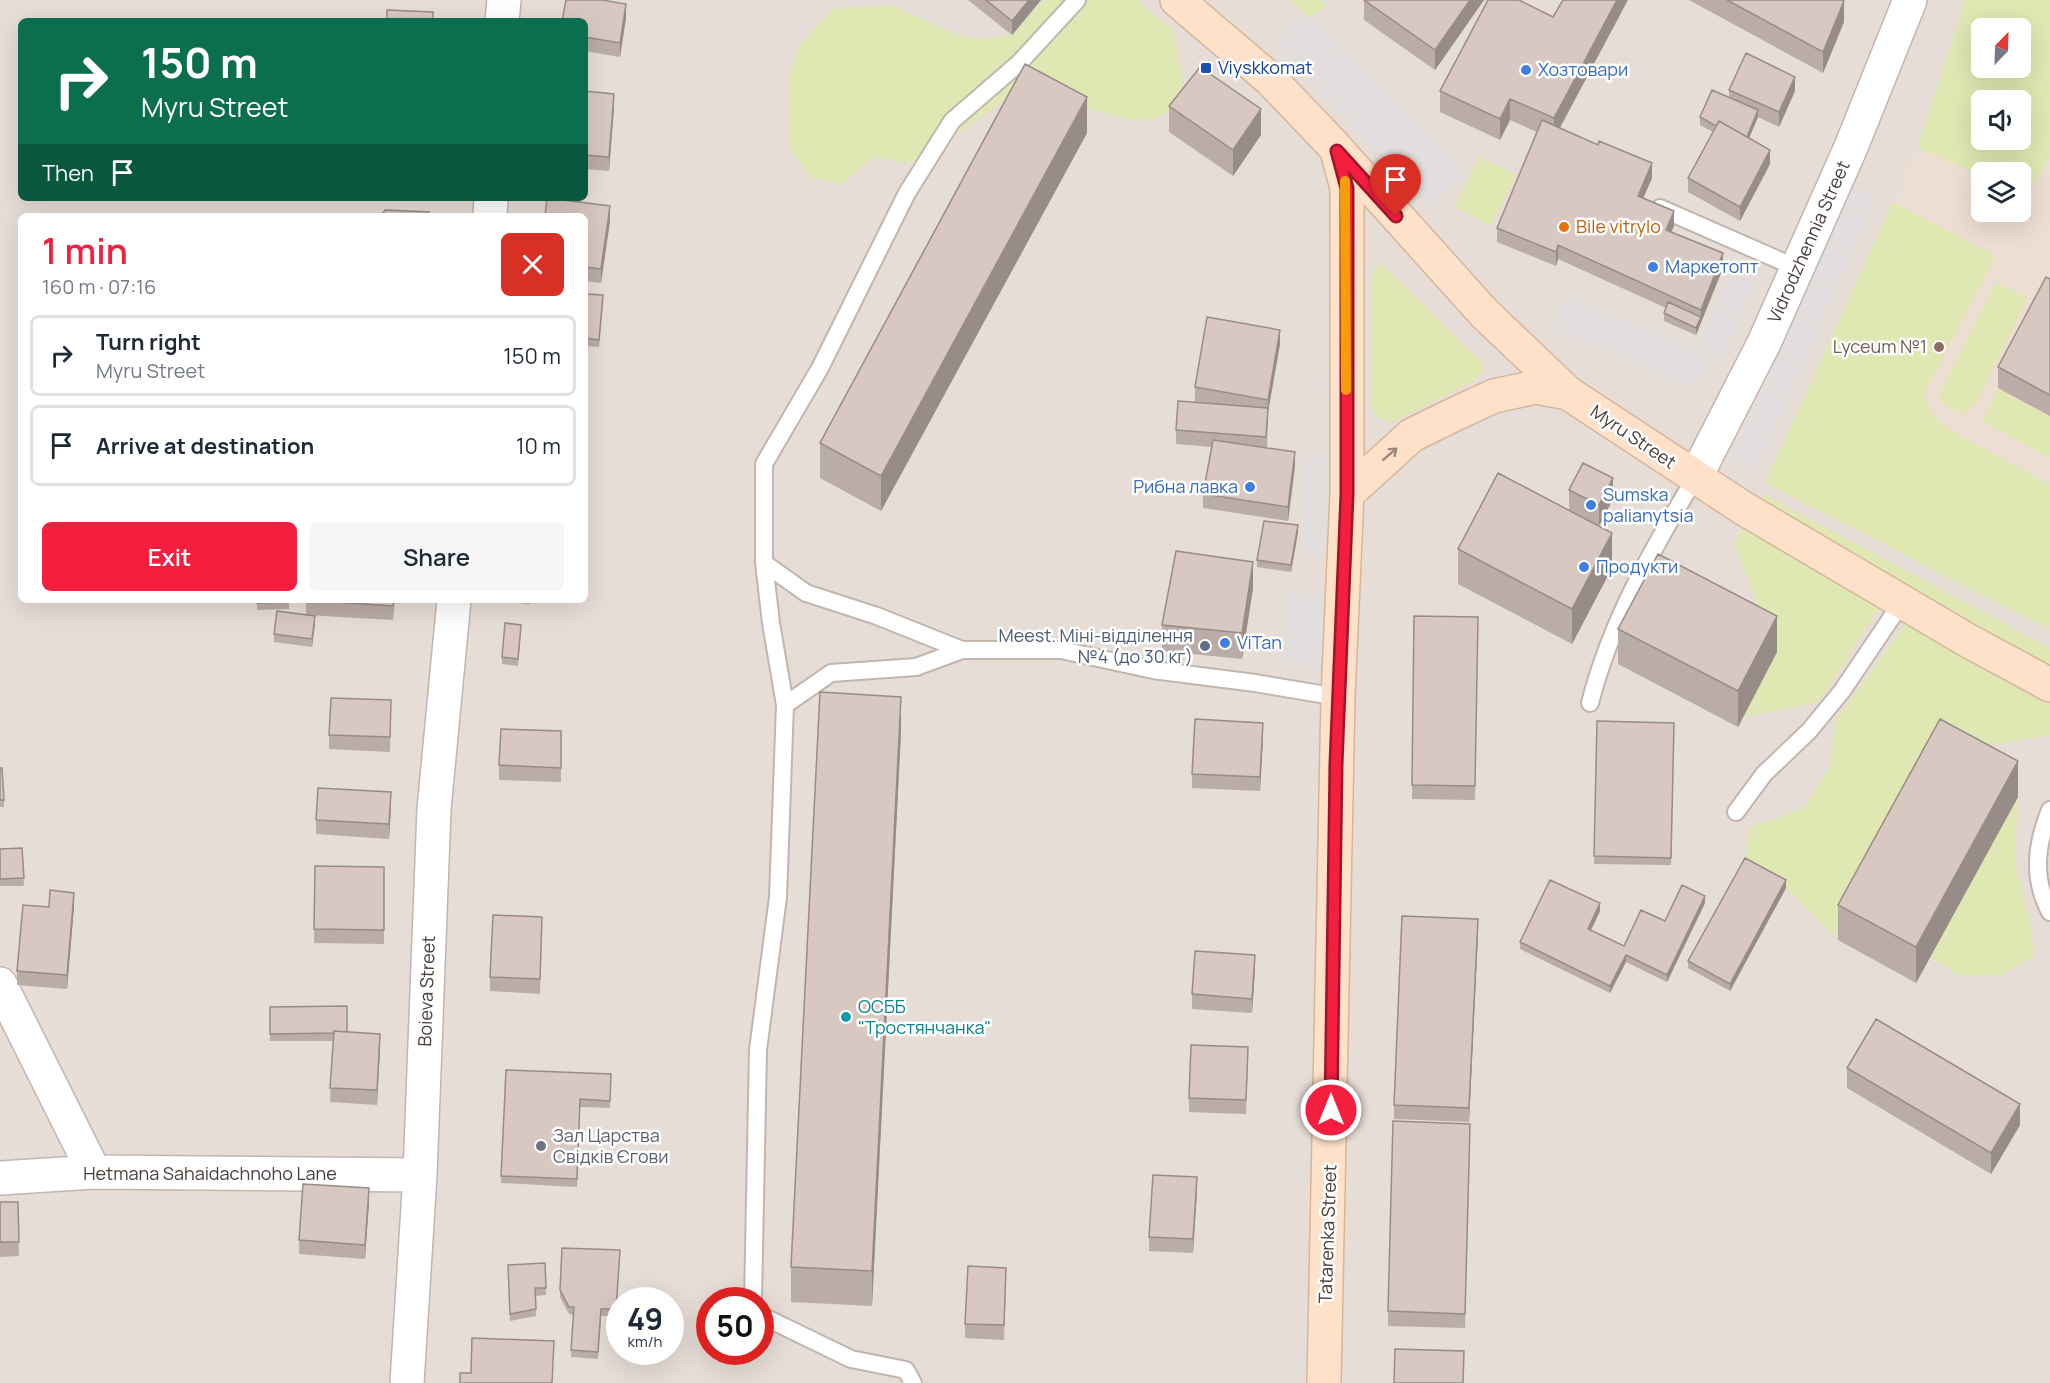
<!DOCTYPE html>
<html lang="en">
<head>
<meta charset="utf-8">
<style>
  :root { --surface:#fff; --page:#f6f6f7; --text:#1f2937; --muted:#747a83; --line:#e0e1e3; --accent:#f41f3e }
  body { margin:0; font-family:Manrope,sans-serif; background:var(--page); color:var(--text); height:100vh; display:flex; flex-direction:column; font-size:22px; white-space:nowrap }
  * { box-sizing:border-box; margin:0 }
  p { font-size:20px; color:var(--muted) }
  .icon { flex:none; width:33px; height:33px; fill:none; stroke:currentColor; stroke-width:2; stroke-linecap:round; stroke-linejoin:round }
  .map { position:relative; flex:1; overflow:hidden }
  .details { position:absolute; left:18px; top:213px; width:570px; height:390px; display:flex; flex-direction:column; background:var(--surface); border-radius:9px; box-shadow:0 6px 24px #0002 }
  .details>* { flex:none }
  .hud { position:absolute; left:18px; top:18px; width:570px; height:183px; border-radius:9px; box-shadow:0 6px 24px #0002; background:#0b6e4f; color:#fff; overflow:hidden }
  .needle { width:39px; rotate:23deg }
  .tools { position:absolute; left:1971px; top:18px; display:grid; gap:12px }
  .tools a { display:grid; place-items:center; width:60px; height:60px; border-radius:9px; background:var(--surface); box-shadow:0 6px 24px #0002; font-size:30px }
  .speed { position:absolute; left:606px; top:1287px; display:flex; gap:12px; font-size:30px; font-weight:700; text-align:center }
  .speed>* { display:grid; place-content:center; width:78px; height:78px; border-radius:50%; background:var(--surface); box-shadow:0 6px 24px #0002; line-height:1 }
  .speed small { font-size:15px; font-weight:400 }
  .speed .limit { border:9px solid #d22; background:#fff; color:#111 }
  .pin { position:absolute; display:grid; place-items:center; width:51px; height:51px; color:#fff; margin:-62px -26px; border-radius:50% 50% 50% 0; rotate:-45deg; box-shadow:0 0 6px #0007 }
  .pin .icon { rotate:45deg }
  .me { position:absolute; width:66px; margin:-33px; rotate:0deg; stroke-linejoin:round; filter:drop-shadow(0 0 4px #0008) }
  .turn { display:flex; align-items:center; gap:21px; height:126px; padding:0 24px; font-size:27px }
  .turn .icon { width:78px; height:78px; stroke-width:2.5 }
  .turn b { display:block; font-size:42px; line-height:51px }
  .then { display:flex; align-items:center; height:57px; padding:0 24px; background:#0003; gap:12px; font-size:22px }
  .round { display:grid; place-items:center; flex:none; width:63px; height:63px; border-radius:9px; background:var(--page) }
  .head { display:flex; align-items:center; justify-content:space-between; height:102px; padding:0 24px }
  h1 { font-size:36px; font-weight:600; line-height:45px; color:var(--accent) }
  .button { display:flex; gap:12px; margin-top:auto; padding:12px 24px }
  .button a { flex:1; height:69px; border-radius:9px; background:var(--accent); color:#fff; font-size:24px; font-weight:600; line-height:69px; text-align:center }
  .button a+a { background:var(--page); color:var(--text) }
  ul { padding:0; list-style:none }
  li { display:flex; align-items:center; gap:18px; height:81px; margin:0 12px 9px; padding:0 12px; border:3px solid var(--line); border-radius:9px }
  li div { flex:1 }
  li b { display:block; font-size:22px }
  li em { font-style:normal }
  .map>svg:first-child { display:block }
</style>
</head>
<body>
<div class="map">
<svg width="2050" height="1383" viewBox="0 0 2050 1383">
  <rect width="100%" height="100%" fill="#f4ede8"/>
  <path fill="#e7ddd7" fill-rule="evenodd" d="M0 0H2050V1383H0ZM21 21H585V198H21ZM1982 28H2020V68H1982ZM1982 100H2020V140H1982ZM1982 172H2020V212H1982ZM21 216H585V600H21ZM620 1300H670V1352H620ZM710 1300H760V1352H710Z"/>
  <path fill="#ecded3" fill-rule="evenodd" d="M1965 0H2050V630L1765 483 1918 148ZM1982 28H2020V68H1982ZM1982 100H2020V140H1982ZM1982 172H2020V212H1982Z"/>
  <path fill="#dfe7b2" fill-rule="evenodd" d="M1044 0H1137L1174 32 1182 79 1180 105 1156 118 1132 121 1037 93 1009 97 920 160 905 163 873 157 842 184 811 178 789 147 790 75 799 46 832 9 893 5 958 36 981 39 1012 35Z
    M1289 0H1320L1327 6 1309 17Z
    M1965 0H2050V157L2026 198 2021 196 2020 172H1982L1981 177 1918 147ZM1982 28H2020V68H1982ZM1982 100H2020V140H1982Z
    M1479 157 1516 174 1491 226 1455 207Z
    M1893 202 1996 256 1923 395 1935 417 1954 432 2050 485V630L1765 483Z
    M1379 265 1384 266 1480 361 1484 370 1475 380 1391 423 1379 418 1371 406 1372 277 1374 268Z
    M1996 282 2027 299 1975 405 1963 414C1952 409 1940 406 1940 392Z
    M1998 388 2050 416V458L1982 421Z
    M1765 495 2050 648V669L1757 510Z
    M1744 526 1881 605 1819 702 1743 717 1777 652 1734 544Z
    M1910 619 2050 697V735L1940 754 1838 940 1786 888 1745 865 1749 828 1804 808 1830 767 1836 719Z
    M2018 797 2015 861 2031 927 2034 956 2002 975H1959L1930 958Z"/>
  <path fill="#e2dedd" d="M1304 13 1463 171 1432 208 1274 42Z
    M1852 185 1877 196 1756 470 1731 458Z
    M1731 270 1756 279 1721 361 1709 356 1695 389 1551 328 1567 296 1697 350Z
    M1327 449 1322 562 1318 556 1302 549 1306 459 1321 454Z
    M1287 593 1327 595 1324 667 1282 664Z"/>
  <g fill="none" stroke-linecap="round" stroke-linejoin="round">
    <defs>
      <path id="lane" d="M1660 208 1797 268
        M764 563 806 593 877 616 962 650H1061L1153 670 1255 683 1338 697
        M1590 703C1611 621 1652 550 1695 478
        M785 705 831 673 916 667 962 650
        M2050 810C2036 845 2032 878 2050 912
        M1736 812 1764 774 1809 731 1842 691 1902 602
        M753 1300 758 1050 778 897 785 705 771 623 764 563V464L820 368 907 193 952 121 1019 63 1077 0
        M760 1315 851 1359 906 1370 913 1383"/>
      <path id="street" d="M502 21 504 0
        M490 216 491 198
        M1695 478 1764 343 1851 147 1910 0
        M0 984 94 1172
        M0 1178 94 1172 420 1175
        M407 1383 420 1175 434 809 454 600"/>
      <path id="secondary" d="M1177 0 1271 80 1334 146 1484 313 1568 393 1743 508 1967 640 2050 685
        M1347 494 1412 435 1455 414 1494 396 1536 387 1568 393
        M1324 1383 1338 697 1347 494V188L1337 151"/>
    </defs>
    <use href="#lane" stroke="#c2b5ae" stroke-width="20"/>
    <use href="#street" stroke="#c2b5ae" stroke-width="36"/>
    <use href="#secondary" stroke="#d5b59c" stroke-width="36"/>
    <use href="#lane" stroke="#fff" stroke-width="16"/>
    <use href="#street" stroke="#fff" stroke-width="33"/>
    <use href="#secondary" stroke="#fde1c9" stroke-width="33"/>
  </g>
  <path fill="#baaca6" d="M968 0H1041L1012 35Z
    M1364 0H1484L1435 70 1364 20Z
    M1488 0 1560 128 1652 178 1643 198 1674 226 1671 232 1723 268 1696 335 1664 321V313L1666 308 1558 259 1556 266 1497 242V228L1537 132 1510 120 1500 140 1440 112V91Z
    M1689 0H1842L1844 22 1823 73Z
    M626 18 620 57 585 51V21Z
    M1729 90 1795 91 1779 127 1758 117 1749 138 1770 164 1740 221 1688 192V178L1713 132 1700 125V117L1729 97Z
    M585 91 614 108 609 171 585 169Z
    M1169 106 1261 135 1233 176 1169 132Z
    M1087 133 881 511 820 478V443Z
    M585 216 610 221 601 283 585 281Z
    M2050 279V416L1998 388V367Z
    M585 294 603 303 599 347 585 346Z
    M1280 344 1268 412 1267 448 1295 466 1288 521 1203 508V494L1212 447 1176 444V430L1195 402V387Z
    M1569 490 1613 499 1599 526 1612 568 1572 644 1458 584V549L1569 510Z
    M1298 532 1291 572 1257 567V560Z
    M1253 588 1242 659 1162 651V625Z
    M257 600H289V609L257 610Z
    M306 600H395L393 620 306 615Z
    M506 600H531L530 604 506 602Z
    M1414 616 1478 617 1475 800 1412 799Z
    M315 623 312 647 274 642V634Z
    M1618 629 1777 652 1738 727 1618 664Z
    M521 632 518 666 502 664V657Z
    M391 714 390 752 329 749V735Z
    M1597 721 1674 723 1671 865 1594 864Z
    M561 731V782L499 780V765Z
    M901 732 872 1306 791 1302V1267Z
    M1263 737 1260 791 1192 788V774Z
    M0 768 4 800V807H0Z
    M2018 797 1916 983 1838 940V905Z
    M391 807 389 839 316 834V820Z
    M22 848 24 886H0V849Z
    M315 866 384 867V944L314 943Z
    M1786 888 1730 991 1688 968V961Z
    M1705 903 1667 982 1626 962 1610 993 1520 949V942L1600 911 1591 930 1624 946 1665 921Z
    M49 907H74L67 989 17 985V971Z
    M542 931 540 994 490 991V977Z
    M1478 933 1469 1122 1394 1119V1105Z
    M1255 969 1252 1013 1192 1009V994Z
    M270 1007 347 1032 380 1048 377 1105 330 1102 333 1041H270Z
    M1248 1061 1246 1114 1189 1112V1098Z
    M1847 1068 2020 1125 1991 1174 1847 1088Z
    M506 1070 611 1074 610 1108 580 1107 577 1187 501 1183Z
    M1470 1138 1465 1328 1388 1326V1311Z
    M1197 1191 1193 1253 1149 1251V1237Z
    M0 1202H18L19 1256 0 1257Z
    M369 1202 365 1259 299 1254V1240Z
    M620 1258 616 1316H601L598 1359 571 1357 573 1315 569 1314 560 1297V1290Z
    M545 1263 546 1295 535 1296 536 1316 510 1321 508 1265Z
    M1006 1282 1004 1340 965 1338V1324Z"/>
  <path fill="#978c87" d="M1029 0H1041L1012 35V21Z
    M1470 0H1484L1435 70V50Z
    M1617 0H1628L1554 139V118Z
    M1844 1V22L1823 73V52Z
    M626 4V18L620 57V43Z
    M1795 77V91L1779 127V112Z
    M614 94V108L609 171V157Z
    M1087 97V133L881 511V476Z
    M1510 99V120L1500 140V119Z
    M1261 109V135L1233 176V150Z
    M1758 110V117L1744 150V142Z
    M1770 150V164L1740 221V207Z
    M1652 163V178L1638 210V196Z
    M610 206V221L601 283V269Z
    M1674 211V226L1666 244V230Z
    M1558 245V259L1556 266V252Z
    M1723 253V268L1696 335V328L1701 317V310Z
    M1280 330V344L1268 412 1266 451 1268 400Z
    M1295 452V466L1288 521V507Z
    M1613 478V499L1599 526V505Z
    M1298 525V532L1291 572V565Z
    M1612 533V568L1572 644V609Z
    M1253 562V588L1242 659V633Z
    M315 616V623L312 647V639Z
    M1777 616V652L1738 727V691Z
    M901 697V732L872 1306V1271Z
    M1263 723V737L1260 791V777Z
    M2018 761V797L1916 983V947Z
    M391 792V807L389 839V824Z
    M1786 880V888L1730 991V984Z
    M74 893V907L67 989V975Z
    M1705 896V903L1667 982V975Z
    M1600 903V911L1588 936V929Z
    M1478 919V933L1469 1122V1108Z
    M1255 955V969L1252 1013V999Z
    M1626 955V962L1610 993V986Z
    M380 1034V1048L377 1105V1090Z
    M2020 1104V1125L1991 1174V1153Z
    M1197 1177V1191L1193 1253V1239Z
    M369 1188V1202L365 1259V1245Z"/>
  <path fill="#d8c8c1" stroke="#978c87" stroke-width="1.5" d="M566 0H602L626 4 620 43 585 37V21H562Z
    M986 0H1029L1012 21Z
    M1364 0H1470L1435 50Z
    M1488 0H1519L1553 17 1563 0H1617L1554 118 1510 99 1500 119 1440 91Z
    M1727 0H1842L1844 1 1823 52Z
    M387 10 433 12V21H387Z
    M1746 53 1795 77 1779 112 1729 90Z
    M1025 64 1087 97 881 476 820 443Z
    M1200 67 1261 109 1233 150 1169 106Z
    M1712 90 1758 110 1747 137 1719 121 1716 126 1700 117Z
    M585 91 614 94 609 157 585 155Z
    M1542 120 1598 145 1599 141 1652 163 1638 196 1674 211 1666 230 1723 253 1701 310 1558 245 1556 252 1497 228Z
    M1719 121 1770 150 1740 207 1688 178Z
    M547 198 610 206 601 269 585 267V216H545Z
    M385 210 429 212V216H381Z
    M2046 277 2050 279V395L1998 367Z
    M585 294 603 295 599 340 585 338Z
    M1668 302 1701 317 1696 328 1664 313Z
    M1207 317 1280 330 1268 400 1195 387Z
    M1178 401 1268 408 1266 437 1176 430Z
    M1213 440 1295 452 1288 507 1203 494Z
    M1583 463 1613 478 1599 505 1569 490Z
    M1498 473 1612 533 1572 609 1458 549Z
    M1264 521 1298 525 1291 565 1257 560Z
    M1176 551 1253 562 1242 633 1162 625Z
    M1658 554 1777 616 1738 691 1618 629Z
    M257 600H289V602L257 603Z
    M306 600H394L393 606Z
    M277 611 315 616 312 639 274 634Z
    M1414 616 1478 617 1475 786 1412 785Z
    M505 623 521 625 518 659 502 657Z
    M820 692 901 697 872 1271 791 1267Z
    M331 698 391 700 390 737 329 735Z
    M1195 719 1263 723 1260 777 1192 774Z
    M1940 719 2018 761 1916 947 1838 905Z
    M1597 721 1674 723 1671 858 1594 856Z
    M501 729 561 731V768L499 765Z
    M0 768H2L4 800H0Z
    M318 788 391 792 389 824 316 820Z
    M22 848 24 878 0 879V849Z
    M1745 858 1786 880 1730 984 1688 961Z
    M315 866 384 867V930L314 929Z
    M1550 880 1600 903 1588 929 1624 946 1641 910 1665 921 1682 885 1705 896 1667 975 1626 955 1610 986 1520 942Z
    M50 890 74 893 67 975 17 971 23 905 49 907Z
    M493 915 542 917 540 979 490 977Z
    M1402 916 1478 919 1469 1108 1394 1105Z
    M1195 951 1255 955 1252 999 1192 994Z
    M347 1006V1032L334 1031V1033L270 1034V1007Z
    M1876 1019 2020 1104 1991 1153 1847 1068Z
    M334 1031 380 1034 377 1090 330 1088Z
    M1191 1045 1248 1047 1246 1100 1189 1098Z
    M506 1070 611 1074 610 1101 580 1099 577 1179 501 1176Z
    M1393 1121 1470 1124 1465 1314 1388 1311Z
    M1153 1175 1197 1177 1193 1239 1149 1237Z
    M303 1184 369 1188 365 1245 299 1240Z
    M0 1202H18L19 1242H0Z
    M562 1248 620 1250 616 1309H601L598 1352 571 1350 574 1307H569L560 1290Z
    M545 1263 546 1288H535L536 1309 510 1314 508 1265Z
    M968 1266 1006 1268 1004 1325 965 1324Z
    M472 1338 554 1341 552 1383H460V1373H471Z
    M1395 1349 1464 1351 1463 1383H1394Z"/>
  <defs><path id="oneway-shaft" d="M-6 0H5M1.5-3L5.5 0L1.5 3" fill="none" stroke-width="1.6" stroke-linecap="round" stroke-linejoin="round" transform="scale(1.5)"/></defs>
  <use stroke="#998679" href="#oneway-shaft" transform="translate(1390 454) rotate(-41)"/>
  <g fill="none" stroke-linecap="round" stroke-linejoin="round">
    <defs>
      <path id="route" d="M1331 1110 1336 764 1347 494V188L1337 151 1396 216"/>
    </defs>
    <use href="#route" stroke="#9f1428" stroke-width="15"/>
    <use href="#route" stroke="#f41f3e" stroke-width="10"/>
    <path stroke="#f59e0b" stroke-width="10" d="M1345 181 1346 390"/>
  </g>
  <rect fill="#1a4fb4" stroke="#fff" stroke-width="2" x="1200" y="62" width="12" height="12" rx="3"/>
  <g fill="#3f7fe0" stroke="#fff" stroke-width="2">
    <circle cx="1526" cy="70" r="6"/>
    <circle cx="1653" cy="267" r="6"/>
    <circle cx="1250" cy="487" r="6"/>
    <circle cx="1591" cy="505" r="6"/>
    <circle cx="1584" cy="567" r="6"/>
    <circle cx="1225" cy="643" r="6"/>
  </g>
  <circle fill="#e8710a" stroke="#fff" stroke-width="2" cx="1564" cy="227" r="6"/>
  <circle fill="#8d6e63" stroke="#fff" stroke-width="2" cx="1939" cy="347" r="6"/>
  <circle fill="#5c6f8a" stroke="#fff" stroke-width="2" cx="1205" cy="646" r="6"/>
  <circle fill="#0f9aa8" stroke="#fff" stroke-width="2" cx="846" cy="1017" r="6"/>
  <circle fill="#6b7280" stroke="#fff" stroke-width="2" cx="541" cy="1146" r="6"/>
  <g text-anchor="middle" stroke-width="5" stroke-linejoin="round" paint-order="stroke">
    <g font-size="18" fill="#164399" stroke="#fff" text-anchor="start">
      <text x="1218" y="74">Viyskkomat</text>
    </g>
    <g font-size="18" fill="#366cbe" stroke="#fff" text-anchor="start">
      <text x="1538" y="76">Хозтовари</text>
      <text x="1665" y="273">Маркетопт</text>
      <text x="1238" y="493" text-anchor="end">Рибна лавка</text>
      <text x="1603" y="501">Sumska<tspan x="1603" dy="21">palianytsia</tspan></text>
      <text x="1596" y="573">Продукти</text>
      <text x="1237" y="649">ViTan</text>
    </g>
    <g font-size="18" fill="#c56008" stroke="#fff" text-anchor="start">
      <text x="1576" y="233">Bile vitrylo</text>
    </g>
    <g font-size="18" fill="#473c37" stroke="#fff">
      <text transform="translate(1809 242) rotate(-66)" y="6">Vidrodzhennia Street</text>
      <text transform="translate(1633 437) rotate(34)" y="6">Myru Street</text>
      <text transform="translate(427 991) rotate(-88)" y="6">Boieva Street</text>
      <text x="210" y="1180">Hetmana Sahaidachnoho Lane</text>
      <text transform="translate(1328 1234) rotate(-88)" y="6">Tatarenka Street</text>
    </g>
    <g font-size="18" fill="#785e54" stroke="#fff" text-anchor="end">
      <text x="1927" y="353">Lyceum №1</text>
    </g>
    <g font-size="18" fill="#4e5e75" stroke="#fff" text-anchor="end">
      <text x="1193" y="642">Meest. Міні-відділення<tspan x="1193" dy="21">№4 (до 30 кг)</tspan></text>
    </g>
    <g font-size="18" fill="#0d838f" stroke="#fff" text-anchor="start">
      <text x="858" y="1013">ОСББ<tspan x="858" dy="21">"Тростянчанка"</tspan></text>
    </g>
    <g font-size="18" fill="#5b616d" stroke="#fff" text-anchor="start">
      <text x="553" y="1142">Зал Царства<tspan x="553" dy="21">Свідків Єгови</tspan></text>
    </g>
  </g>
</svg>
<div class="tools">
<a><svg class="needle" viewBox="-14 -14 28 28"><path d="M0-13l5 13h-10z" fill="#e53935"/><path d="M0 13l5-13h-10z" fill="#747a83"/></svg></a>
<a><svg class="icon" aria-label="sound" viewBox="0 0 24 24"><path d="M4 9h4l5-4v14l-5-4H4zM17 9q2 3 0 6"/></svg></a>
<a><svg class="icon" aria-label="layers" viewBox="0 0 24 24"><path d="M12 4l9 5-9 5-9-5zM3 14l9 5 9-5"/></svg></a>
</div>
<div class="speed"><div>49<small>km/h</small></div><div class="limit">50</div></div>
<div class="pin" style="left:1396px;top:216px;background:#d93025"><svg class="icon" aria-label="arrive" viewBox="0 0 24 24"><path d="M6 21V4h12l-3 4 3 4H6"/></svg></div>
<svg class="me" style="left:1331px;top:1110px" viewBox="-20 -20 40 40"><circle r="17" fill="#f41f3e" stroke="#fff" stroke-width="3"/><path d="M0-11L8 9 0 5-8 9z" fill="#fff"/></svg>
<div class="hud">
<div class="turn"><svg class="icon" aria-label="right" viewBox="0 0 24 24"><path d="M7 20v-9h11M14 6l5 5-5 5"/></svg><div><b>150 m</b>Myru Street</div></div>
<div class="then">Then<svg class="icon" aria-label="arrive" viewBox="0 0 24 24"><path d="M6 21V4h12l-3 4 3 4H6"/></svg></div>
</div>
<section class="details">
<div class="head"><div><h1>1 min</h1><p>160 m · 07:16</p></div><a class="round" style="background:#d93025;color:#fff"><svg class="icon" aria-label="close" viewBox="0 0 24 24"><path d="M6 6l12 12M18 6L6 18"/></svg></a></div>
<ul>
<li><svg class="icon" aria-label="right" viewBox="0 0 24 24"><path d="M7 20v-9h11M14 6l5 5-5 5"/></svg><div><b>Turn right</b><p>Myru Street</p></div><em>150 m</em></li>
<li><svg class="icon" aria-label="arrive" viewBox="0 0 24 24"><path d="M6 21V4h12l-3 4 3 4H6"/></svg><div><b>Arrive at destination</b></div><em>10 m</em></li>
</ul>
<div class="button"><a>Exit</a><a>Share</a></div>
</section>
</div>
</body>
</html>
